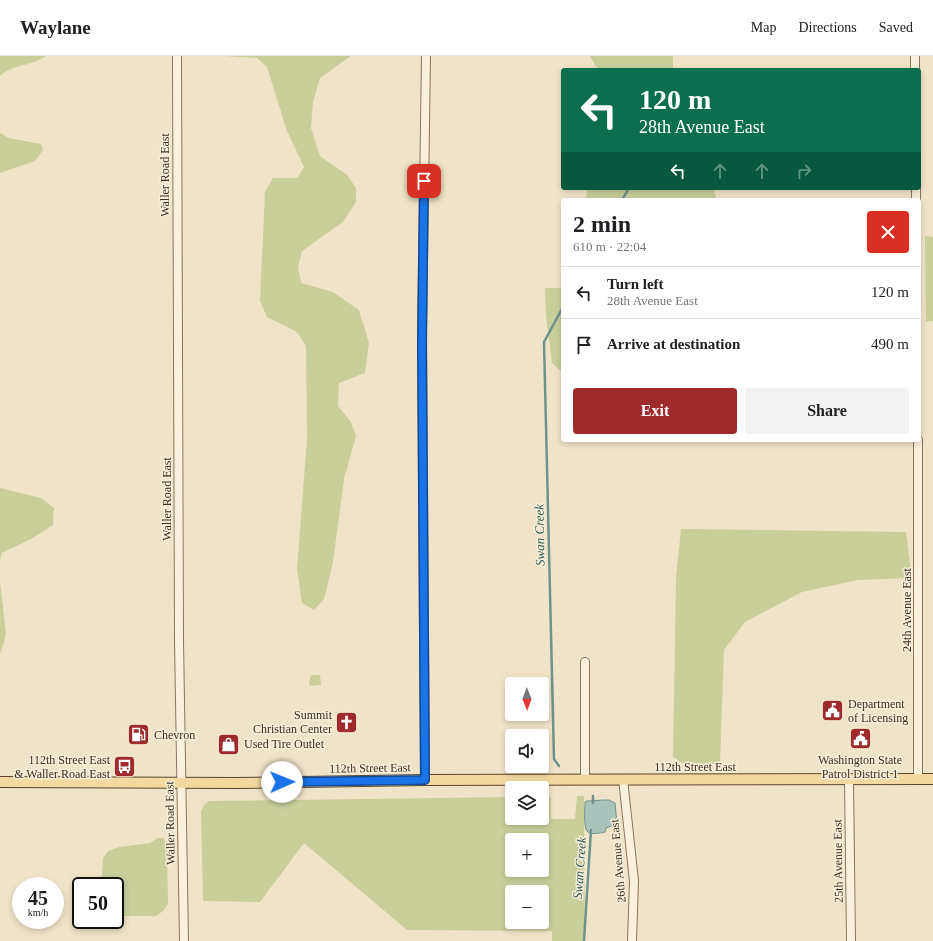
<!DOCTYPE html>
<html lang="en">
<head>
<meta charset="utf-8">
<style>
  :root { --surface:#fff; --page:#f2f2f2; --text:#202124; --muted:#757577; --line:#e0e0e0; --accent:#9e2a2b }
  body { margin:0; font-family:Georgia,serif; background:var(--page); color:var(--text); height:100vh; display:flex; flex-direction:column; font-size:15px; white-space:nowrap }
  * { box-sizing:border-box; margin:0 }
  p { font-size:13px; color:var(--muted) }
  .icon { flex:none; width:22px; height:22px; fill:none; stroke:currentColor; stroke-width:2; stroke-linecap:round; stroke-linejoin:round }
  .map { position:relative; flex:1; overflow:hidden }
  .sheet { position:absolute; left:561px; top:142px; width:360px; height:244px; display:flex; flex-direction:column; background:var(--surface); border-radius:4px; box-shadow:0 2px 6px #0003 }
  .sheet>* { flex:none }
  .banner { position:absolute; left:561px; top:12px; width:360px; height:122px; border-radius:4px; box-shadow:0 2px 6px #0003; background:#0b6e4f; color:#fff; overflow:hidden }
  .needle { width:26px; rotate:179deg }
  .controls { position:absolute; left:505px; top:621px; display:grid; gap:8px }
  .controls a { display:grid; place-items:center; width:44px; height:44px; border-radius:4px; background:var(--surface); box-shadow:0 2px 6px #0003; font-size:20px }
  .speed { position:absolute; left:12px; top:821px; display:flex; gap:8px; font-size:20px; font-weight:700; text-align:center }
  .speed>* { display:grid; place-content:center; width:52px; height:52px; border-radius:50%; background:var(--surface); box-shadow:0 2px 6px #0003; line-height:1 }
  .speed small { font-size:10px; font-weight:400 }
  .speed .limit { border:2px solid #111; border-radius:6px; background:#fff; color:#111 }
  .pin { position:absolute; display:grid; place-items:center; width:34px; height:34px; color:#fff; margin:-17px; border-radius:8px; box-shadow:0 2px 6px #0006 }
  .me { position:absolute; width:44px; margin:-22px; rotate:89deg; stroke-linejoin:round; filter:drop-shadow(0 0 3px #0008) }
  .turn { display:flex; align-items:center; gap:14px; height:84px; padding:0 12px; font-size:18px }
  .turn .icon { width:52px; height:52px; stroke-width:2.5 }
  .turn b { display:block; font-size:28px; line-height:34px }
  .lanes { display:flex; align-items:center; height:38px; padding:0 12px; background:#0003; justify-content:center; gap:20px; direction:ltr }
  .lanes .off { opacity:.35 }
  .round { display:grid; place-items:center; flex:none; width:42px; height:42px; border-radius:4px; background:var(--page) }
  .summary { display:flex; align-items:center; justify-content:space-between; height:68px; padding:0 12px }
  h1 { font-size:24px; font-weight:700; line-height:30px }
  .cta { display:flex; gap:8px; margin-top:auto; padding:8px 12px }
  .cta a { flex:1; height:46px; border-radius:4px; background:var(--accent); color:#fff; font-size:16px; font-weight:700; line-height:46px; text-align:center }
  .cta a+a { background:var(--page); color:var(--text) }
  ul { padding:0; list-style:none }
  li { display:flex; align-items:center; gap:12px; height:52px; padding:0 12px; border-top:1px solid var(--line) }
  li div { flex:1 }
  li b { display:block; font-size:15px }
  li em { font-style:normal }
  header { display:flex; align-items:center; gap:24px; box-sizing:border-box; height:56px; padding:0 20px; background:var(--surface); border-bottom:1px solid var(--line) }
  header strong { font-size:19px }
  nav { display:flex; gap:22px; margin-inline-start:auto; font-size:14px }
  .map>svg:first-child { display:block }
</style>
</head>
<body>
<header>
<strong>Waylane</strong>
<nav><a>Map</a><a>Directions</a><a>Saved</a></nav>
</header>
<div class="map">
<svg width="933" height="885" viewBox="0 0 933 885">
  <rect width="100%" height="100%" fill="#f0e4c8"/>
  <path fill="#c9cf9b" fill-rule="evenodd" d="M0 0H46C32 10 13 8 0 20Z
    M224 0H351L320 22 313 46 311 72 320 100 347 119 356 132V146L343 166 302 195 298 211 301 227 333 236 359 254 369 287 365 317 339 327 338 350 351 366 356 380 344 423 333 506 324 543 314 554 302 547 297 513 307 383 306 290 297 276 267 261 260 245 265 136 273 122H297L304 111 287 75 267 11 257 2Z
    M590 0H673V14H600L595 9Z
    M0 77 9 82 41 88 43 94 35 105 0 117Z
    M587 132H713L717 144H586Z
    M925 180 933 181V265L926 266Z
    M545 232H563V317L552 307 546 260Z
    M0 432 41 442 54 452 53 469 31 483 2 497 0 505Z
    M681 473 906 476 912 522 858 524 802 536 745 566 724 594 720 708 682 707 673 701 676 522Z
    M0 524 6 579 0 598Z
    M311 619H320L321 629 310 630 309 627Z
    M577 740H584L585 885H552V875L407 874 304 787 260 846 203 845 201 756 204 749 209 745 512 741V762H542V741H551V763H575ZM512 784H542V814H512ZM512 836H542V866H512Z
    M157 782H163L167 789 168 848 163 855 156 860H115V830H101L103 802 108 795 119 791 150 787Z"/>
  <path fill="#a9c4bc" stroke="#6f938a" d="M603 744H609L615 747 617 768 606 772 605 776C600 777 591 779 588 776 583 773 585 752 585 746L587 745Z"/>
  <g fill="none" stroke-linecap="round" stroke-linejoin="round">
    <path stroke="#6f938a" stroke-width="2.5" d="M622 144 629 132
      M559 710 554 703 544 286 563 251
      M593 747V740
      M584 885 591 774"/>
    <defs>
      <path id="minor" d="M177 0 179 585 184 885
        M915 0V14
        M916 132V144
        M585 723V606
        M623 723 634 825 632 885
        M918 723V384
        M425 724 422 274 426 0
        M849 724 851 885"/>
      <path id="major" d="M0 726 237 727 425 724 933 723"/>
    </defs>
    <use href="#minor" stroke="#8d765c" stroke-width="10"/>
    <use href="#major" stroke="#5b4430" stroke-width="12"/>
    <use href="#minor" stroke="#faf1dc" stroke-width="8"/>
    <use href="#major" stroke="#f3d9a0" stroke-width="10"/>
  </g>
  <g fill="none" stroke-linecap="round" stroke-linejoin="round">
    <defs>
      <path id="route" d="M282 726 425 724 422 289 424 125"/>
    </defs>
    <use href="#route" stroke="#114b97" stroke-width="10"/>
    <use href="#route" stroke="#1a73e8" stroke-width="7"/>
  </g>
  <defs>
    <symbol id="civic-square" viewBox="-11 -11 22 22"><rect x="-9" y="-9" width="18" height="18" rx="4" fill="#9e2a2b" stroke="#f7eed8"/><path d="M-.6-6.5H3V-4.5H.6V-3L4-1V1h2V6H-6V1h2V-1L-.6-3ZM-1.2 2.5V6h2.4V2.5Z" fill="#fff"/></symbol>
    <symbol id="church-square" viewBox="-11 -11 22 22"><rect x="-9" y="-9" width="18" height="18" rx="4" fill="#9e2a2b" stroke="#f7eed8"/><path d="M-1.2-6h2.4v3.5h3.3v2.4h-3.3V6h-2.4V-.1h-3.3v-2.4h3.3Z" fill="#fff"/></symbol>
    <symbol id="fuel-square" viewBox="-11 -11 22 22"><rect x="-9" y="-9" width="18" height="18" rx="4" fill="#9e2a2b" stroke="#f7eed8"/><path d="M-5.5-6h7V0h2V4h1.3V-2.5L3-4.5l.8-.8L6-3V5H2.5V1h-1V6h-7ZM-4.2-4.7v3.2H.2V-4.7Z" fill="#fff"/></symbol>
    <symbol id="shop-square" viewBox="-11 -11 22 22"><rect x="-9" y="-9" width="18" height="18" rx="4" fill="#9e2a2b" stroke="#f7eed8"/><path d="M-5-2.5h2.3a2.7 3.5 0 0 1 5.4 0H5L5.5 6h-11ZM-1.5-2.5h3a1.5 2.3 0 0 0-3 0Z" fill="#fff"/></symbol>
    <symbol id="bus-square" viewBox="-11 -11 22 22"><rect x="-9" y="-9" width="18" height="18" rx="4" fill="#9e2a2b" stroke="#f7eed8"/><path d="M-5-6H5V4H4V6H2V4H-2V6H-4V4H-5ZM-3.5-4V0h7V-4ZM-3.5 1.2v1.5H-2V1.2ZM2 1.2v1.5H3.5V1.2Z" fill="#fff"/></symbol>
  </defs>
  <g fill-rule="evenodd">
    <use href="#civic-square" x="820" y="642" width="25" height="25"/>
    <use href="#church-square" x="334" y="654" width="25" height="25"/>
    <use href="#fuel-square" x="126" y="666" width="25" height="25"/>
    <use href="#civic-square" x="848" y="670" width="25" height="25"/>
    <use href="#shop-square" x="216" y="676" width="25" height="25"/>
    <use href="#bus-square" x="112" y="698" width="25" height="25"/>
  </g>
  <g text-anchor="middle" stroke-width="3" stroke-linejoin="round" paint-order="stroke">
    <g font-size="12" fill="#3d2e20" stroke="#f7eed8">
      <text transform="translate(165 119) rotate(-90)" y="4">Waller Road East</text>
      <text transform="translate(167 443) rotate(-90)" y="4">Waller Road East</text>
      <text transform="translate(907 554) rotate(-90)" y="4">24th Avenue East</text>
      <text x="695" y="715">112th Street East</text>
      <text transform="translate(370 712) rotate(-1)" y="4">112th Street East</text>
      <text transform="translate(170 767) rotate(-91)" y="4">Waller Road East</text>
      <text transform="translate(618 805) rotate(-95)" y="4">26th Avenue East</text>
      <text transform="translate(838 805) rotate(-91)" y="4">25th Avenue East</text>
    </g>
    <g font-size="12" fill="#3d2e20" stroke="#f7eed8" text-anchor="start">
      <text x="848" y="652">Department<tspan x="848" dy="14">of Licensing</tspan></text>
      <text x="332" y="663" text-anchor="end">Summit<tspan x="332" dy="14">Christian Center</tspan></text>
      <text x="154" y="683">Chevron</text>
      <text x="244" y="692">Used Tire Outlet</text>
      <text x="110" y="708" text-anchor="end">112th Street East<tspan x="110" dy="14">&amp; Waller Road East</tspan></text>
      <text x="860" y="708" text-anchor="middle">Washington State<tspan x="860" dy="14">Patrol District 1</tspan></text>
    </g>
    <g font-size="13" font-style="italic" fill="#2f5d5a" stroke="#f7eed8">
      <text transform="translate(539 479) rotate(-91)" y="5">Swan Creek</text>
      <text transform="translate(579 812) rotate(-86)" y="5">Swan Creek</text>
    </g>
  </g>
</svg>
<div class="controls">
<a><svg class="needle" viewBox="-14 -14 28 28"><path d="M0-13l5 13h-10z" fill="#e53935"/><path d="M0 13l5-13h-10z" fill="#757577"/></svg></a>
<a><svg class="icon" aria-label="sound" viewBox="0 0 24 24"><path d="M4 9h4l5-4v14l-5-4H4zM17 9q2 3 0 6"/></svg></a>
<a><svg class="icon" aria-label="layers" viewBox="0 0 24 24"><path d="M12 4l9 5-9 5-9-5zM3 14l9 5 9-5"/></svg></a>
<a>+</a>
<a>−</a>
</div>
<div class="speed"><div>45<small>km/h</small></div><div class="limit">50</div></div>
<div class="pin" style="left:424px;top:125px;background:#d93025"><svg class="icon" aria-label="arrive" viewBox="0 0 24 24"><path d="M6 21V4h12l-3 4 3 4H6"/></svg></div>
<svg class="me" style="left:282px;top:726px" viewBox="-20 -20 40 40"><circle r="19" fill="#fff"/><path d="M0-13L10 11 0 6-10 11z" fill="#1a73e8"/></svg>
<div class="banner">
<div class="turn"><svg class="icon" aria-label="left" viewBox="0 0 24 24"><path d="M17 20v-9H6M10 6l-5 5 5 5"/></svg><div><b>120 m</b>28th Avenue East</div></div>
<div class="lanes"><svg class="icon" aria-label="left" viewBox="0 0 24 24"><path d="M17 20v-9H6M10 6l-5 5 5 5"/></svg><svg class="icon off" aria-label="ahead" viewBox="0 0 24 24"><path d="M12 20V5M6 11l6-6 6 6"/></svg><svg class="icon off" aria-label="ahead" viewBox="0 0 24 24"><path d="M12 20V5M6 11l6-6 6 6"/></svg><svg class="icon off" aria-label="right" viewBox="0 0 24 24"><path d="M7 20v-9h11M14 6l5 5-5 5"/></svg></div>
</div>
<section class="sheet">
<div class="summary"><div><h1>2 min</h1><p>610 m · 22:04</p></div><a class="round" style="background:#d93025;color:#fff"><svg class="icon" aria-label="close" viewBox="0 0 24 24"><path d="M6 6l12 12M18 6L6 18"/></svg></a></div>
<ul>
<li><svg class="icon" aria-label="left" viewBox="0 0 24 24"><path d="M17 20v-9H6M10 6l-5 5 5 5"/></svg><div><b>Turn left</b><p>28th Avenue East</p></div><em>120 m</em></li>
<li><svg class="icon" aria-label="arrive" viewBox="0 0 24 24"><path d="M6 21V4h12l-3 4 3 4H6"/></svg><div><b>Arrive at destination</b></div><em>490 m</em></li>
</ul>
<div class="cta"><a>Exit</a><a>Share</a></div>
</section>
</div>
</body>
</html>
